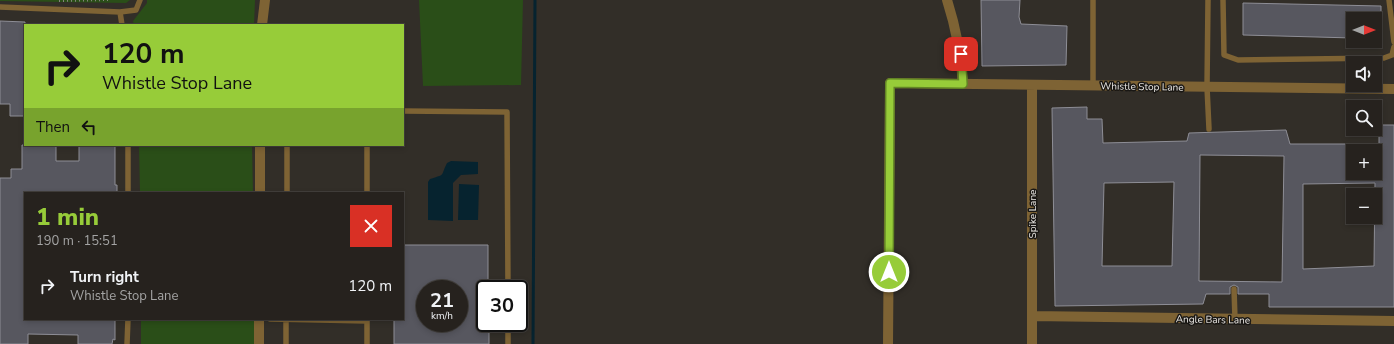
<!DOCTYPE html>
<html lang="en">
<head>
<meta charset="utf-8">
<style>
  :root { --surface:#26221e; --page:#2e2a27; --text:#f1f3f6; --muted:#a4a4a4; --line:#423f3c; --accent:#97cc39 }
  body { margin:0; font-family:"Nunito Sans",sans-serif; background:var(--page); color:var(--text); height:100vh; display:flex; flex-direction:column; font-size:15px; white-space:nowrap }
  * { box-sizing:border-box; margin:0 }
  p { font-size:13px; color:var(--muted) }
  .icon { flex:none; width:22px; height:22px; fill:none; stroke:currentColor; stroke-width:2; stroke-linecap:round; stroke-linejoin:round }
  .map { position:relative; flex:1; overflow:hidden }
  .side { position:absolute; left:24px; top:192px; width:380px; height:128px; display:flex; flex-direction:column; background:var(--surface); border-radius:0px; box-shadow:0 2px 6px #0003,0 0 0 1px var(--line) }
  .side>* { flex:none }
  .hud { position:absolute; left:24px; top:24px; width:380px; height:122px; border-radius:0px; box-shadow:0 2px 6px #0003,0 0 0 1px var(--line); background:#97cc39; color:#111; overflow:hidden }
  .needle { width:26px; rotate:90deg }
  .controls { position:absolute; left:1346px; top:12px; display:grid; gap:8px }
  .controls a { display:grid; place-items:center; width:36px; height:36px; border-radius:0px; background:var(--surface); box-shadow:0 2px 6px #0003,0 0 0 1px var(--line); font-size:20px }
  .speed { position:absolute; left:416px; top:280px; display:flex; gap:8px; font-size:20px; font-weight:700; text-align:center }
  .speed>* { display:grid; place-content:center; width:52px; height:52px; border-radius:50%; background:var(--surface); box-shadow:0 2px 6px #0003,0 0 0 1px var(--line); line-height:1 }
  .speed small { font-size:10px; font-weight:400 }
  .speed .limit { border:2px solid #111; border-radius:6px; background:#fff; color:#111 }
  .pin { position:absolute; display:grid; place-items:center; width:34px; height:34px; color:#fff; margin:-17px; border-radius:8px; box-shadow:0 2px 6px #0006 }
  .me { position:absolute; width:44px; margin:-22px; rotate:0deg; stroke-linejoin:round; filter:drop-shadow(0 0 3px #0008) }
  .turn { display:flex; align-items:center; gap:14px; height:84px; padding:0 12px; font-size:18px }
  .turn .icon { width:52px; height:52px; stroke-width:2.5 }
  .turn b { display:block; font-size:28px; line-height:34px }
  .then { display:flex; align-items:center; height:38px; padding:0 12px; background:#0003; gap:8px; font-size:15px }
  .round { display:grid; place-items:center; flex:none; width:42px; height:42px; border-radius:0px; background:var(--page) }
  .overview { display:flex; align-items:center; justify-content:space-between; height:68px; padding:0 12px }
  h1 { font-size:24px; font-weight:800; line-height:30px; color:var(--accent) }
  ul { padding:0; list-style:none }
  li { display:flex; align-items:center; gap:12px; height:52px; padding:0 12px }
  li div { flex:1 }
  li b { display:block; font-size:15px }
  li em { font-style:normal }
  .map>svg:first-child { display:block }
</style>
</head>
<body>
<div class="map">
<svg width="1394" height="344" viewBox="0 0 1394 344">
  <rect width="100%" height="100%" fill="#322e28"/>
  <path fill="#2a4e18" d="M0 0H130L126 3 0 1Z
    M147 0H255L254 25H134L133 21 147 3Z
    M419 0H523L521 85 423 86Z
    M139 145H252L253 193H140Z
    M141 319H258V344H141Z"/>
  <path fill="#06232f" d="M451 161 478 162V174L461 175 453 183V221L428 220V182L430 179C446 174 440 177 447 163Z
    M459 184 479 185 478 220H458Z"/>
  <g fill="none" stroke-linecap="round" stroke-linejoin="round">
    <path stroke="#06232f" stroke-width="3" d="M533 344 535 0"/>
  </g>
  <path fill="#57575f" stroke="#8e8e96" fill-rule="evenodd" d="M981 0H1020L1019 17 1021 24 1067 26 1066 65 982 66Z
    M1243 3 1381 6V19H1353V38L1243 35Z
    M0 21 25 22V116H10V104H0Z
    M1087 107V119H1102L1103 143 1187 141 1189 133 1286 130 1290 144H1353V173H1375V144H1379V125H1394V307H1269V294H1238V287L1234 285 1230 287V294H1206L1203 304 1055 306 1052 108ZM1200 155 1284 156 1282 282 1199 281ZM1174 182 1172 266H1102L1104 183ZM1375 183 1374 266 1303 269V184Z
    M22 145H56V161H79V145H115V185H117V193H25V319H115V340L113 339 112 344H78V335L28 334V344H0V178H11V169H22Z
    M403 245H488V289H485V323H489V344H394V319H403ZM425 289H459V323H425Z"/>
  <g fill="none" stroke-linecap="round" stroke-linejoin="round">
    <path stroke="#86837d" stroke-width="2" stroke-dasharray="1 3" stroke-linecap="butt" d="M59 1 109 0"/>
    <path stroke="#7e6334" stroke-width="5.5" d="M1093 0V85
      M1208 0 1207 87 1209 129
      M1223 0 1224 55 1238 60 1384 58 1392 55 1394 47
      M1389 0 1394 42
      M0 7 120 12 122 25
      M120 12 136 10 140 0
      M403 111 507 112 508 289
      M128 145V193
      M367 145V193
      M287 193V145
      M1234 289 1235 319
      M270 319 367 321
      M367 319V344
      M127 344 128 319
      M286 344V319
      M508 344V323"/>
    <path stroke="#7e6334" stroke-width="10" d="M947 0C956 28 961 55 963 84
      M262 25 265 0
      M260 193V145
      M1032 316 1394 321
      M259 344V319
      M888 344 890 83 1394 89
      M1032 344V85"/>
  </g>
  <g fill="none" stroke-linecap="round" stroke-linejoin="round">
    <defs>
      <path id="route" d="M889 272 890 83 963 84 961 54"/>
    </defs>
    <use href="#route" stroke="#628525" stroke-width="10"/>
    <use href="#route" stroke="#97cc39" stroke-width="7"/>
  </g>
  <g text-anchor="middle" stroke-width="3" stroke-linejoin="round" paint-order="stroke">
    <g font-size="10" fill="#ece9e5" stroke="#191714">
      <text transform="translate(1142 86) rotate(1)" y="4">Whistle Stop Lane</text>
      <text transform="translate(1032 214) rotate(-90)" y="4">Spike Lane</text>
      <text transform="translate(1213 319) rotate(1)" y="4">Angle Bars Lane</text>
    </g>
  </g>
</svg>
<div class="controls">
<a><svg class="needle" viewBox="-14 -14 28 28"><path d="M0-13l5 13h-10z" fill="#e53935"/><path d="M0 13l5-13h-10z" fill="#a4a4a4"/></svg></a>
<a><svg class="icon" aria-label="sound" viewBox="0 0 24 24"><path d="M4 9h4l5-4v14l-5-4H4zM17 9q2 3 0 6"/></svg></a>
<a><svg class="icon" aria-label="search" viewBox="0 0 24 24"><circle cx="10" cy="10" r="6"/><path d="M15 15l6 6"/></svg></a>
<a>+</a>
<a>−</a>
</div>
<div class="speed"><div>21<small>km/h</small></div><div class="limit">30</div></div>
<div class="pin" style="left:961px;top:54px;background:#d93025"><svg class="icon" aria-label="arrive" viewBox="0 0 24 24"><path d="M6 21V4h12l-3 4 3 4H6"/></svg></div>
<svg class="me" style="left:889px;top:272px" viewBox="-20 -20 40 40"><circle r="17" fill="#97cc39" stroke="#fff" stroke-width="3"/><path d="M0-11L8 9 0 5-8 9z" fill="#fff"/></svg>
<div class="hud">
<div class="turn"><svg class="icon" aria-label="right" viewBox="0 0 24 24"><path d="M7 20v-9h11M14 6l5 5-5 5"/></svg><div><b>120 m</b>Whistle Stop Lane</div></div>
<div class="then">Then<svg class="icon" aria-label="left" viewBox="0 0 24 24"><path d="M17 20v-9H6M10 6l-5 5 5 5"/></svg></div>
</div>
<section class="side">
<div class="overview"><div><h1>1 min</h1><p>190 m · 15:51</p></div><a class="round" style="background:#d93025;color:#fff"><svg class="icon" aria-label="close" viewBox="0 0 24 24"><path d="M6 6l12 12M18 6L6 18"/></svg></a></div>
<ul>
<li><svg class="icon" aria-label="right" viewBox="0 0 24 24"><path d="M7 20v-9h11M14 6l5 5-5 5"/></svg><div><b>Turn right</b><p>Whistle Stop Lane</p></div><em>120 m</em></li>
</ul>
</section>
</div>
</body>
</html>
